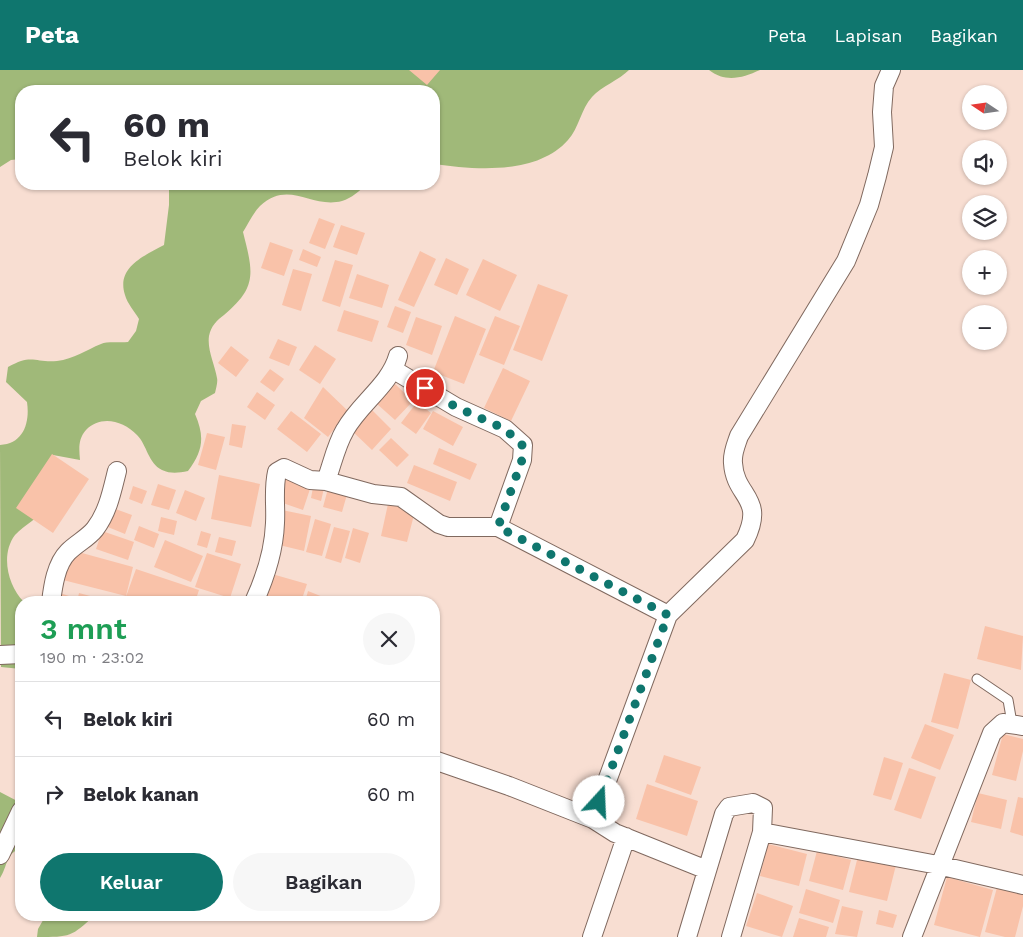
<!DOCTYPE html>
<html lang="id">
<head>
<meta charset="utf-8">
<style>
  :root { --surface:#fff; --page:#f7f7f7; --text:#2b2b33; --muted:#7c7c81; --line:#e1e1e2; --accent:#0f766e }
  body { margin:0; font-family:"Work Sans",sans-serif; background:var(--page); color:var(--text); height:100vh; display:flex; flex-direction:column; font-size:19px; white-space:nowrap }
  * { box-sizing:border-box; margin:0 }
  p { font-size:16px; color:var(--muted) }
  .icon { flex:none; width:28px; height:28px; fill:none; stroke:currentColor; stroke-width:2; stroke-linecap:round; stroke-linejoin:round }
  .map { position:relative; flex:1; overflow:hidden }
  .side { position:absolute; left:15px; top:526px; width:425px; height:325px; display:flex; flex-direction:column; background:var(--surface); border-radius:20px; box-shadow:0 1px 4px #0004 }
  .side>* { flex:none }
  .guide { position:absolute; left:15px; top:15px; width:425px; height:105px; border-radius:20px; box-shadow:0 1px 4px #0004; background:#fff; color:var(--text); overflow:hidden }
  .needle { width:32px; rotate:283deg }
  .controls { position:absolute; left:962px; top:15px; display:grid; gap:10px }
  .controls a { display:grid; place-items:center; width:45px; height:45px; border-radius:50%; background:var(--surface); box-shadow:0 1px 4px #0004; font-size:25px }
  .pin { position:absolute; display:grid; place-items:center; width:42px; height:42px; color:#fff; margin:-21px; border:2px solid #fff; border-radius:50%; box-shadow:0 1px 5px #0007 }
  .me { position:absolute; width:55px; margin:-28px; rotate:20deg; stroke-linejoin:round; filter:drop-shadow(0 0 4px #0008) }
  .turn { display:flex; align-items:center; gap:18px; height:105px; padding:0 25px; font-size:22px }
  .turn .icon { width:65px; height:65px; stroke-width:2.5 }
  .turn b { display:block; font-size:35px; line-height:42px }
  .round { display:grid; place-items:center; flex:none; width:52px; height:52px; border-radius:26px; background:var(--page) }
  .headline { display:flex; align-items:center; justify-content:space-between; height:85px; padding:0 25px }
  h1 { font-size:30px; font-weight:600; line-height:38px; color:#1e9e55 }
  .primary-button { display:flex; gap:10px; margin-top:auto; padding:10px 25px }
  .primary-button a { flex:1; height:58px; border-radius:30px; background:var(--accent); color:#fff; font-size:20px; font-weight:600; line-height:58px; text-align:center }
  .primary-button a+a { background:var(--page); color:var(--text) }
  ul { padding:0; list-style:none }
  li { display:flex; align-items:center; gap:15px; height:75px; padding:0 25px; border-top:1px solid var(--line) }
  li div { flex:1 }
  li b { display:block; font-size:19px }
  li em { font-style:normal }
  header { display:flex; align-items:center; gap:30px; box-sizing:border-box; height:70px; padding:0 25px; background:var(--accent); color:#fff }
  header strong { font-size:24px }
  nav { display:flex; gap:28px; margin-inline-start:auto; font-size:18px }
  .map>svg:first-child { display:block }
</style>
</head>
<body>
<header>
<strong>Peta</strong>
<nav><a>Peta</a><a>Lapisan</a><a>Bagikan</a></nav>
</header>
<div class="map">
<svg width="1023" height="867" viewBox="0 0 1023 867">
  <rect width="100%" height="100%" fill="#f8ded2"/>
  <path fill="#a0b979" d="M0 0H629C619 10 602 16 592 27 581 39 579 58 568 70 537 105 476 100 434 94V21H21V89L11 90 0 97Z
    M709 0H760C742 8 726 13 709 0Z
    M169 114H367C359 121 352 128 342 131 311 139 289 109 260 136 253 143 248 154 243 162 253 202 258 217 224 245 217 250 211 256 209 266 207 280 215 295 217 308 218 312 216 318 215 323L201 331 195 344C205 367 203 381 188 401 178 403 171 404 162 400 148 393 147 375 137 365 123 350 100 345 86 360 78 369 79 379 80 390L53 385 49 438C38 447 25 455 15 465 0 485 8 516 24 532H21V599L1 597 0 375C24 374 30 352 27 332L6 312 8 297C32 283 35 293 57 291 74 289 86 280 101 274 107 271 120 273 128 272L136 261 139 249C135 242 127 233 125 225 116 197 144 186 164 175L169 135Z
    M0 722 21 733V778C5 784 8 796 0 808Z
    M46 845H95C71 867 71 867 37 867L38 859Z"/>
  <path fill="#f9c2a9" d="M409 0H440L427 15Z
    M319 148 335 154 325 179 309 173Z
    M341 155 365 163 357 185 333 177Z
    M270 172 293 180 284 206 261 198Z
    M303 179 321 187 317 197 299 190Z
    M420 181 436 189 414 237 398 230Z
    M446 188 469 199 457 225 434 215Z
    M483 189 517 205 500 241 466 225Z
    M335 190 353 195 340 237 322 231Z
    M293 199 312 204 301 241 282 235Z
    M357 204 389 215 382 238 349 228Z
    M538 214 568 225 542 291 513 280Z
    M395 236 411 242 403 263 387 257Z
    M344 240 379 251 372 272 337 261Z
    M455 246 486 259 464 314 433 302Z
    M495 246 520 256 504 295 479 285Z
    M416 247 442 256 432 285 406 275Z
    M278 269 297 277 289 296 269 288Z
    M315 275 336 289 320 314 299 300Z
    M231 276 249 290 236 307 218 293Z
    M503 298 530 311 511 351 484 338Z
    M270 299 284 309 274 322 260 312Z
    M395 314 413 331 395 350 377 334Z
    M323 317 348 341 328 367 304 348Z
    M257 322 275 335 265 350 247 337Z
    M417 332 431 343 416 364 401 353Z
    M370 338 391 359 372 380 350 359Z
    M291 341 321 364 307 382 277 359Z
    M433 341 463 357 453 376 423 359Z
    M232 354 246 356 242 378 229 375Z
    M207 363 225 367 216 400 198 395Z
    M391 368 409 385 397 397 379 380Z
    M439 378 477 394 470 410 433 394Z
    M52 384 89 409 53 463 16 438Z
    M414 395 457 412 450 431 407 413Z
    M279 402 312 413 303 440 277 431Z
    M219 405 260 414 251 457 211 449Z
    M314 412 325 414 321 431 311 428Z
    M158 414 176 420 169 440 151 435Z
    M329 415 348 421 342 442 323 437Z
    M133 416 147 421 142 434 129 429Z
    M185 420 205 428 196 451 176 443Z
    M388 434 415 441 407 472 381 466Z
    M110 437 132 445 125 464 103 455Z
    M282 440 311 446 304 481 275 474Z
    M161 447 177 451 174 465 158 461Z
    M315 449 331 454 322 486 306 482Z
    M139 456 159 464 154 478 134 470Z
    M334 457 350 461 341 493 325 488Z
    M353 458 369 463 360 493 345 488Z
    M102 461 134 472 128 490 96 479Z
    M201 461 211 464 207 478 197 475Z
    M219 467 236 471 232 486 215 482Z
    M165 470 203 486 191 512 154 497Z
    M71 480 133 497 126 526 63 510Z
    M207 483 241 494 230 528 195 517Z
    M136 499 199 520 195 532H124Z
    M272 504 307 514 301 532H272L264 530Z
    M308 521 323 527 321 532H305Z
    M57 522 75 528 74 532H53Z
    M79 523 105 530 104 532H77Z
    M985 556 1023 566 1021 600 977 589Z
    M944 603 971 610 958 659 931 652Z
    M925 654 954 665 940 700 911 688Z
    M1003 664 1023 669V681L1016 711 992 705Z
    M664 685 701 697 691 725 655 712Z
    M884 687 903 693 891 730 873 725Z
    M909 698 936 707 921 749 894 740Z
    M647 714 698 731 687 766 636 749Z
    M978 723 1007 730 1001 759 971 752Z
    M1018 727 1023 728V766L1010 762Z
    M768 774 807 784 799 816 760 806Z
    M817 781 851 790 843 820 809 811Z
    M858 786 896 795 887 831 849 822Z
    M947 807 993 820 980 867 934 855Z
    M999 810 1023 816V836L1015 867H1005L985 862Z
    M806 819 840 830 833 853 799 843Z
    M757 823 793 836 782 867 746 856Z
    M842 836 863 841 857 867 835 864Z
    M879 840 897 845 893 858 876 854Z
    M799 848 829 857 826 867H793Z"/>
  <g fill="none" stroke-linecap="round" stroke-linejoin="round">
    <defs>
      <path id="lane" d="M977 609 1008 630 1012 653"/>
      <path id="street" d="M394 300 456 337 505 359 523 375 522 390 498 457
        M326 411C332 395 336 375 345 360 360 333 390 315 398 286
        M51 532C53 516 56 494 68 482 77 473 88 468 95 459 108 442 112 421 117 401
        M254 532C265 508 274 481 275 453 276 436 273 419 277 402L284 398 310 410 326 411 373 424 401 427 439 454 448 457H498L668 545
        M0 585 21 584
        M434 690 509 716 593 749 615 763 707 800
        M593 749 668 545 745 470C766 427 735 428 733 393 732 383 736 375 739 366L846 191 869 135 877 106 884 77 882 42 884 16 891 0
        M762 762 938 795 1023 815
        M0 785 21 741
        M592 867 626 767
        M687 867 724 744 729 737 753 733 763 738 762 762 731 867
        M912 867 992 663 1003 653 1023 656"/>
    </defs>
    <use href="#lane" stroke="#80695f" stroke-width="11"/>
    <use href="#street" stroke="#80695f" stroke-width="20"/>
    <use href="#lane" stroke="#fff" stroke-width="9"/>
    <use href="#street" stroke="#fff" stroke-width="18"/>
  </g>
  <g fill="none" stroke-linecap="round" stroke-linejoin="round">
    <path stroke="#0f766e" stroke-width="9" stroke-dasharray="0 16.2" d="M425 318 456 337 505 359 522 375V390L498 457 668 545 599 732"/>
  </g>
</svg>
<div class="controls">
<a><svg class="needle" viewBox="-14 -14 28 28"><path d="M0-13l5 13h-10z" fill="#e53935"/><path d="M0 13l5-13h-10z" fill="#7c7c81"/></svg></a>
<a><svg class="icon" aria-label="sound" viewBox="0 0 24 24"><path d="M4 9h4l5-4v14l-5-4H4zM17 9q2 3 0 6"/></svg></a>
<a><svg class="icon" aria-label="layers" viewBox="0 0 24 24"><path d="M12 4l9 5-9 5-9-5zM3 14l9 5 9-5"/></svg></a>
<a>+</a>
<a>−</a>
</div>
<div class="pin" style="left:425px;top:318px;background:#d93025"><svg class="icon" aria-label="arrive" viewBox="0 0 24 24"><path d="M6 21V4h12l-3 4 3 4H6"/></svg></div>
<svg class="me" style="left:599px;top:732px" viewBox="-20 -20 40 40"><circle r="19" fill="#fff"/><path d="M0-13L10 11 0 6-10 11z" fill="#0f766e"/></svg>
<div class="guide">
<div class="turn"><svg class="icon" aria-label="left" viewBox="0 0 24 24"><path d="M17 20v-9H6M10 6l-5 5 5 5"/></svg><div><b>60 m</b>Belok kiri</div></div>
</div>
<section class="side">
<div class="headline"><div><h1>3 mnt</h1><p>190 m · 23:02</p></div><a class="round"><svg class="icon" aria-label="close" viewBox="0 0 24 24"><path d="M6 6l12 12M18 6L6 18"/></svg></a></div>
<ul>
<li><svg class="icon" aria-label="left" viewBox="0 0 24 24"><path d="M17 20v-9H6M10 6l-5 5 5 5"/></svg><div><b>Belok kiri</b></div><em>60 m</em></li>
<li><svg class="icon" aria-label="right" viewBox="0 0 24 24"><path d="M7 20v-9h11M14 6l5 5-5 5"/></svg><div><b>Belok kanan</b></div><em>60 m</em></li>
</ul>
<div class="primary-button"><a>Keluar</a><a>Bagikan</a></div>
</section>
</div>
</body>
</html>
